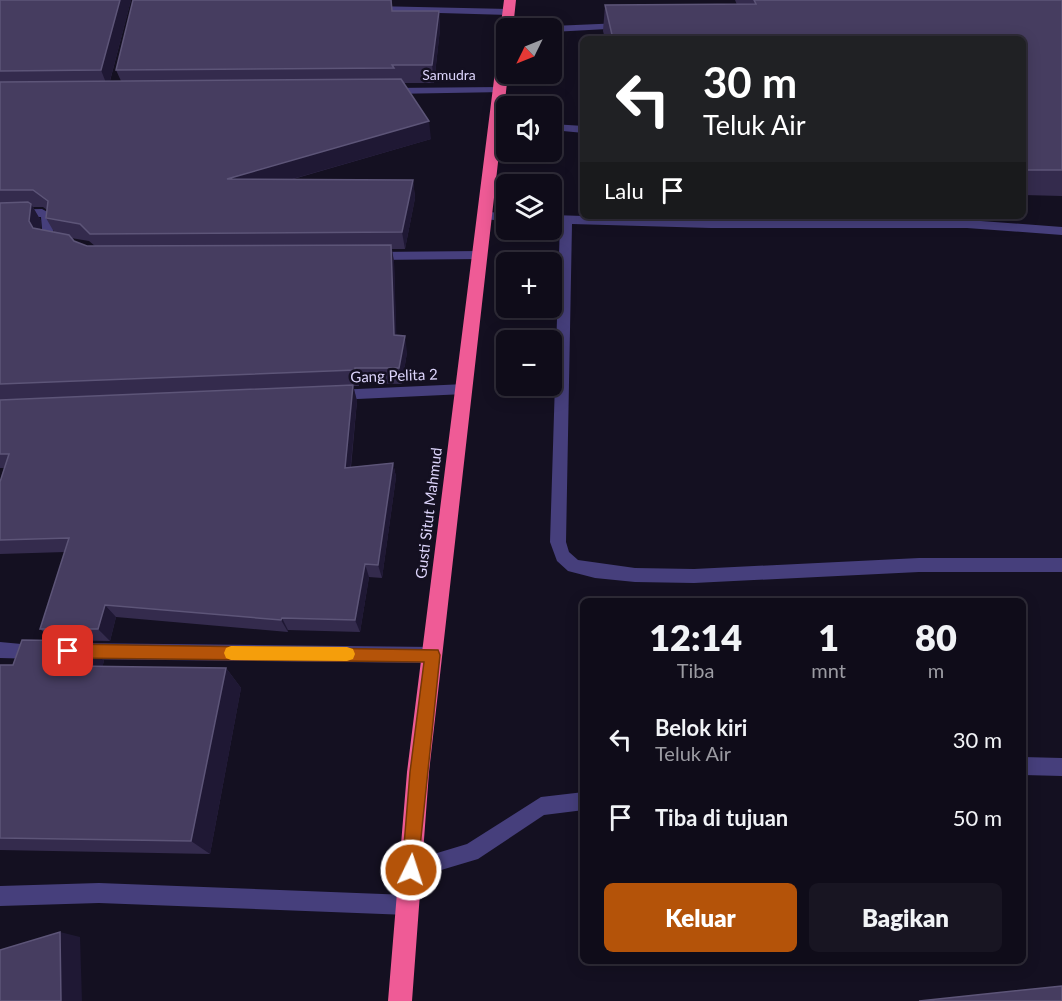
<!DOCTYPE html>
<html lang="id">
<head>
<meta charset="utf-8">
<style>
  :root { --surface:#0f0c19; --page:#181522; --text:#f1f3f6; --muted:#9b9ba2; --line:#2f2c38; --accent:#b45309 }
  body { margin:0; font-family:Lato,sans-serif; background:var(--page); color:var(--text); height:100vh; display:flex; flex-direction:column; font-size:22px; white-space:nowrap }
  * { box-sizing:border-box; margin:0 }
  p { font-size:20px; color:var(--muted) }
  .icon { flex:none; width:33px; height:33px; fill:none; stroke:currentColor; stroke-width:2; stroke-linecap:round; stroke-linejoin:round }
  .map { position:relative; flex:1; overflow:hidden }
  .panel { position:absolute; left:580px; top:598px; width:446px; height:366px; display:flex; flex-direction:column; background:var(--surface); border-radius:9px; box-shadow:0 3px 15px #0003,0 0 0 2px var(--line) }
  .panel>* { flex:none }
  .guide { position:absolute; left:580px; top:36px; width:446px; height:183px; border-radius:9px; box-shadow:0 3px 15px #0003,0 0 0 2px var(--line); background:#202124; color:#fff; overflow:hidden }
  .needle { width:39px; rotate:227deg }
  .fabs { position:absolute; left:496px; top:18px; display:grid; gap:12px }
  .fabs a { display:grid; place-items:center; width:66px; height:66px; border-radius:9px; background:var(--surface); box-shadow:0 3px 15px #0003,0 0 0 2px var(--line); font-size:30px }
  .pin { position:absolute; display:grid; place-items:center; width:51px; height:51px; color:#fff; margin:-26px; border-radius:12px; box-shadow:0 3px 9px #0006 }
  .me { position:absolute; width:66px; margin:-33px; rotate:4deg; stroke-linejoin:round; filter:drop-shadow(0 0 4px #0008) }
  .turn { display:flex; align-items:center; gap:21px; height:126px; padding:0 24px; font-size:27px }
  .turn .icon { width:78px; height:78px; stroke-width:2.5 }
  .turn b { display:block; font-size:42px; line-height:51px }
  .then { display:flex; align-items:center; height:57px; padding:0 24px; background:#0003; gap:12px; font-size:22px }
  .eta { display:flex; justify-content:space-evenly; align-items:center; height:102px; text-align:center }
  .eta b { font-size:36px; font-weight:800; line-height:42px }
  .cta { display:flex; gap:12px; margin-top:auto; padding:12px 24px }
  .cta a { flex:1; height:69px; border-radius:9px; background:var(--accent); color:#fff; font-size:24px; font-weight:800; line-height:69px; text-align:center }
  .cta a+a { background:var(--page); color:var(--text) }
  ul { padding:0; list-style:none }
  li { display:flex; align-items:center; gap:18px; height:78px; padding:0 24px }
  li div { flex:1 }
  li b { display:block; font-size:22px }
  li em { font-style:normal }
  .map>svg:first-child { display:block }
</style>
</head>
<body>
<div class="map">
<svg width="1062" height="1001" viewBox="0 0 1062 1001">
  <rect width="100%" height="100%" fill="#141021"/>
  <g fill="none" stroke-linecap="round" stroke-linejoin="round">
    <path fill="#463f7c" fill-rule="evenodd" d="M373 6 509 9 514 12 509 15 370 11 368 9Z
      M622 23 627 26 626 28 552 32V28H547L552 26Z
      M501 87 506 90 505 92 390 94 385 91 390 88Z
      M498 119H507V125L494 124 492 122Z
      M552 124 584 126V133L552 130Z
      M42 209 53 215V236L62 240V246L58 247 43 241 41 217 0 218V210Z
      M486 212 507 213V221L482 219V213Z
      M552 215 711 220H967L1062 227V235L967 228H711L572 224 566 542 569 552 578 560 635 568 694 569 919 558H1062V572H919L694 583 635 582 595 578 568 571 557 561 550 542 560 223H552Z
      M481 251 487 255 481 259 373 260 367 256 373 252Z
      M465 384 472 389 465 394 336 400 329 395 336 390Z
      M0 642 43 646 45 651 43 656 37 659 0 658Z
      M73 643 433 647 439 649 441 655 439 661 433 663 73 659 67 656 65 651 67 646Z
      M1023 757 1062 758V776L1023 775Z
      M584 792V810L544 815 478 859 411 879 404 877 402 870 404 863 467 844 541 797Z
      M99 883 408 895 415 898 418 905 415 912 408 915 99 903 0 906V886Z"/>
    <path fill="#ef5b96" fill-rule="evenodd" d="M504 0H516L513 28H507L508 74 429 772 412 1001H388L407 772Z"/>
  </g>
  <path fill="#342b4d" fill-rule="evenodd" d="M0 0H131L110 81H121L116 70 133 0H392V11H439L440 29 434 83H404L431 139 290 180H413L415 198 405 249H392L394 262 396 335 407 352 402 384 359 383V386H353L357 401 351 467 393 463 396 477 382 578 369 577 360 632 288 630V632L116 617 110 641 53 640 40 629 65 552 0 554V482L4 468H0V400L162 393 0 400ZM33 207H43L47 210 46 218 54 232 40 230 41 221ZM71 238 89 241 95 246H87L74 241Z
    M735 0H1062V196L1023 195V39H605L603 31 605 5H737Z
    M82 641 104 661 102 667 226 668 241 688 210 854 0 850V665H13Z"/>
  <path fill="#1f1834" d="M120 0H131L108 88 101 70Z
    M439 11 440 29 434 83 432 65Z
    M429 121 431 139 233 196 227 179Z
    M413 180 415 198 405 249 402 232Z
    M31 204 41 221 39 238 29 221Z
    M391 245 394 262 397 351 394 335Z
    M405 336 407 352 402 384 399 368Z
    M355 368 359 383V386L355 370Z
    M353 385 357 401 349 483 345 468Z
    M393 463 396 477 382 578 378 565Z
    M365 564 369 577 360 632 355 620Z
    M105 605 116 617 110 641 98 629Z
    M282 618 288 630V632L281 620Z
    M82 641 104 661 97 686 74 666Z
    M226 668 241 688 210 854 191 841Z
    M60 932 80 937 82 1001H61Z"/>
  <path fill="#463d60" stroke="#5d5578" stroke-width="1.5" d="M0 0H120L101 70 0 71Z
    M133 0H391L392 11H439L432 65H392L394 68 116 70Z
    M754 0H1062V170H1023V39H613L605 5 756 4Z
    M401 79 429 121 227 179 413 180 402 232 90 234 80 224 46 218 48 201 33 190H0V82Z
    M28 202 31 204 29 221 33 228 69 235 74 241 87 246 391 245 394 335 405 336 399 368H355V370L0 384V203Z
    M353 385 345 468 393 463 378 565 365 564 355 620 282 618 281 620 105 605 98 629H40L69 538 0 540V482L9 454H0V400Z
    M22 640 82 641 74 666 226 668 191 841 0 838V665H13Z
    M60 932 61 1001H0V950Z
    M1062 986V1001H919Z"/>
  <path fill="#b45309" stroke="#753606" stroke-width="1.5" d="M68 644 438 650 440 655 417 876 411 879 405 876 402 870 410 772 424 662 68 658 63 656 61 651 63 646Z"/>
  <path fill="#f59e0b" d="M231 646 347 647 353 649 355 654 353 659 347 661 231 660 226 658 224 653 226 648Z"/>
  <g text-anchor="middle" stroke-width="5" stroke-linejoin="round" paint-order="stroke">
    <g font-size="14" fill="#dcd4fb" stroke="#141021">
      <text x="449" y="80">Samudra</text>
    </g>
    <g font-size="15" fill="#dcd4fb" stroke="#141021">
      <text transform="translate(394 376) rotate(-2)" y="5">Gang Pelita 2</text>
      <text transform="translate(429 513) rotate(-83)" y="5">Gusti Situt Mahmud</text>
    </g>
  </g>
</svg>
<div class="fabs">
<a><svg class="needle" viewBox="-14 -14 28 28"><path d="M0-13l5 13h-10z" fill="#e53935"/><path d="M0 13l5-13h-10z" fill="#9b9ba2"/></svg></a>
<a><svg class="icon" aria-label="sound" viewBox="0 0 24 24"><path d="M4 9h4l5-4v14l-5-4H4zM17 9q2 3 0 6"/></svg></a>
<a><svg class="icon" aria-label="layers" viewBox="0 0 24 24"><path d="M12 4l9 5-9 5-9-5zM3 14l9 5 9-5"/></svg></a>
<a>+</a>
<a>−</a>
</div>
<div class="pin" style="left:68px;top:651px;background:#d93025"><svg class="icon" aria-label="arrive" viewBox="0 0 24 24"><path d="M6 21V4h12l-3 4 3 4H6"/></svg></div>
<svg class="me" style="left:411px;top:870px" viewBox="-20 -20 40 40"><circle r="17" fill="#b45309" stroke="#fff" stroke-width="3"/><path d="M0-11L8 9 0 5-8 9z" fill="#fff"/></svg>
<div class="guide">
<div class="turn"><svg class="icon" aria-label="left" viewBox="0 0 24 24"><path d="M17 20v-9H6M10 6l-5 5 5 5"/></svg><div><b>30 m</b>Teluk Air</div></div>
<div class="then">Lalu<svg class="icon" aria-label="arrive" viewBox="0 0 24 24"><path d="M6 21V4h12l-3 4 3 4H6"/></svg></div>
</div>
<section class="panel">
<div class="eta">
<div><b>12:14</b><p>Tiba</p></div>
<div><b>1</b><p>mnt</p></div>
<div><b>80</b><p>m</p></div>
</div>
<ul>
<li><svg class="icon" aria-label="left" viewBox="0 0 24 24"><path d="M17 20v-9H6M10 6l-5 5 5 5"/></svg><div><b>Belok kiri</b><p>Teluk Air</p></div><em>30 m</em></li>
<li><svg class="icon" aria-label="arrive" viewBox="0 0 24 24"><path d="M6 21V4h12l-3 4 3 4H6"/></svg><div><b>Tiba di tujuan</b></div><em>50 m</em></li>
</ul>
<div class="cta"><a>Keluar</a><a>Bagikan</a></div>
</section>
</div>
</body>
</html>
